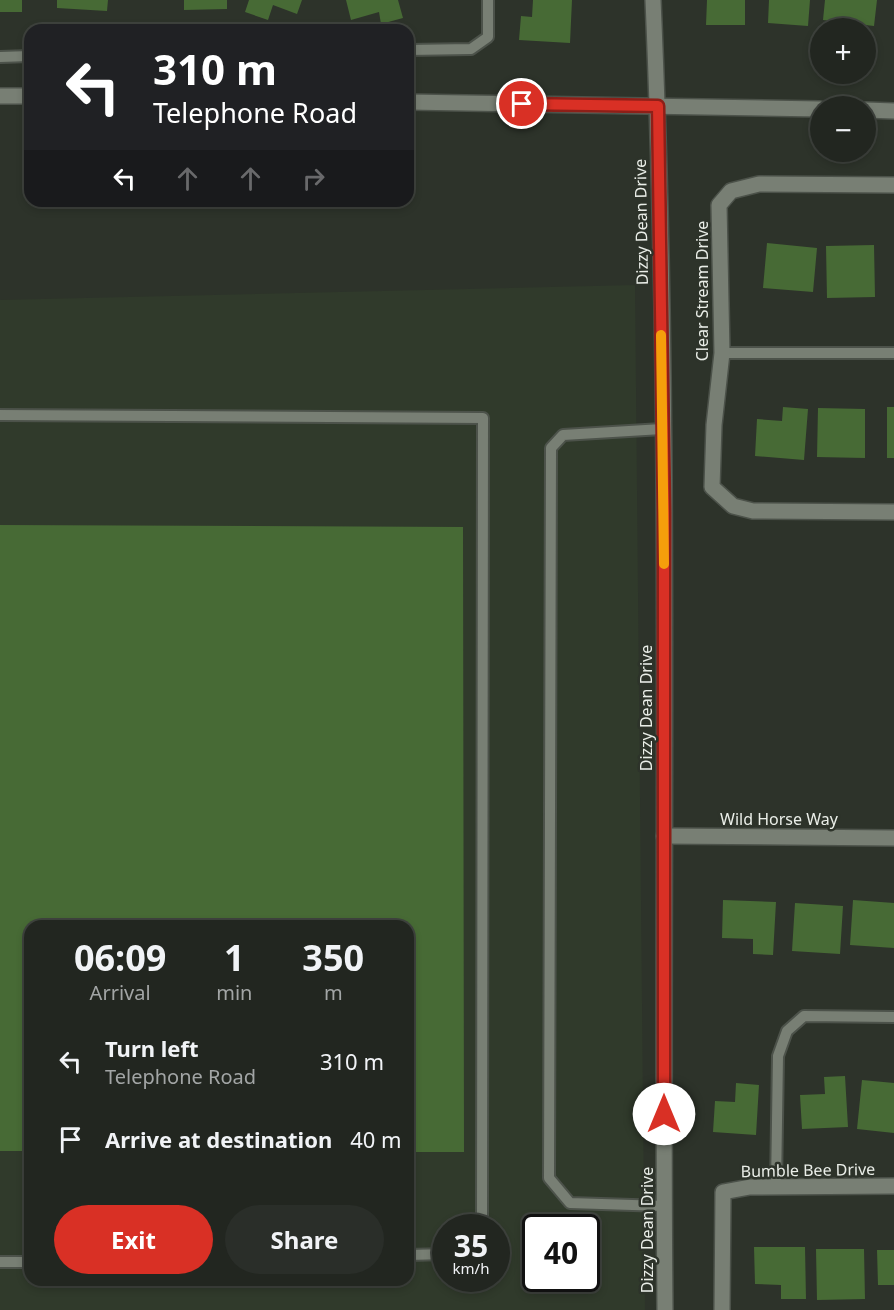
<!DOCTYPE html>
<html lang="en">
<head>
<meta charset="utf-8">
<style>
  :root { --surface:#222620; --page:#2a2e29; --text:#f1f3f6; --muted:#a2a5a5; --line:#3f433e; --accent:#d93025 }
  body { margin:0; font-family:"Noto Sans",sans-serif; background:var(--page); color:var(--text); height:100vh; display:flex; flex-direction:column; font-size:22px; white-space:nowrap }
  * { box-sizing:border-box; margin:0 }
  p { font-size:20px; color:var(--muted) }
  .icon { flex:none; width:33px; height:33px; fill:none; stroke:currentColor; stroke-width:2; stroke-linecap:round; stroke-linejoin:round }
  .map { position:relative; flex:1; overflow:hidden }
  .details { position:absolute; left:24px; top:920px; width:390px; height:366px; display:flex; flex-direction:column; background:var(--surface); border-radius:18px; box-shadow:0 3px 9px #0003,0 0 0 2px var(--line) }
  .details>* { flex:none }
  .top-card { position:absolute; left:24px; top:24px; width:390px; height:183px; border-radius:18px; box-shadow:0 3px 9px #0003,0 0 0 2px var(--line); background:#202124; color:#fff; overflow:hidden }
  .fabs { position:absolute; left:810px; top:18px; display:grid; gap:12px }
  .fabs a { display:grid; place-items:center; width:66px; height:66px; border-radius:50%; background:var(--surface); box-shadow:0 3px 9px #0003,0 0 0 2px var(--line); font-size:30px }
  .speed { position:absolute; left:432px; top:1214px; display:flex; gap:12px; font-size:30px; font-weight:700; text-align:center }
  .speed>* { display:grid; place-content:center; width:78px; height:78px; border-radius:50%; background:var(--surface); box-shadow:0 3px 9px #0003,0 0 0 2px var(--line); line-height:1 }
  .speed small { font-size:15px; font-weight:400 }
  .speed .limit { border:3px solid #111; border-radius:9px; background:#fff; color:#111 }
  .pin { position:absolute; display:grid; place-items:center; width:51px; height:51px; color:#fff; margin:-26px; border:3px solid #fff; border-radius:50%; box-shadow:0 2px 6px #0007 }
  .me { position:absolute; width:66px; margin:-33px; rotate:0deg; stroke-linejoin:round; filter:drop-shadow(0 0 4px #0008) }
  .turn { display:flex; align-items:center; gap:21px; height:126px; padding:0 30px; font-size:27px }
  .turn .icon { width:78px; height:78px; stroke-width:2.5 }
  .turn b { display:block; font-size:42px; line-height:51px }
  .lanes { display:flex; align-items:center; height:57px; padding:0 30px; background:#0003; justify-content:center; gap:30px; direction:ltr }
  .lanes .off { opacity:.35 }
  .eta { display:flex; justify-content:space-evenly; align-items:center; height:102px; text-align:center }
  .eta b { font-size:36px; font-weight:700; line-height:42px }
  .action { display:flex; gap:12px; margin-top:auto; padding:12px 30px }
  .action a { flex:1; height:69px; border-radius:36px; background:var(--accent); color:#fff; font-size:24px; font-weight:700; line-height:69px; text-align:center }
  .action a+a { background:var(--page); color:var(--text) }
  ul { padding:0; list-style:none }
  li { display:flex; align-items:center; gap:18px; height:78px; padding:0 30px }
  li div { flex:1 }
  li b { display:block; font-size:22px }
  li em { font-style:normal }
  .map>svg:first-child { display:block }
</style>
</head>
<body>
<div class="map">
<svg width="894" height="1310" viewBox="0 0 894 1310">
  <rect width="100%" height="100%" fill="#2d332a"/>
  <path fill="#303a2b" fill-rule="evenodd" d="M635 285 645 1310H0V300ZM30 926H408V1280H30ZM446 1227H496V1278H446ZM536 1227H586V1278H536Z"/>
  <path fill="#476a35" d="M0 0H22V12H0Z
    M57 0H108L107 11 57 8Z
    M184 0H227V9L184 10Z
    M249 0H302L297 14 273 5 268 20 245 12Z
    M346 0H398L403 18 381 24 379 12 351 20Z
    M533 0H572L570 43 519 40 521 16 532 17Z
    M707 0H745V25H706Z
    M769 0H810L808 26 768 23Z
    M825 0H877L874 26 823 20Z
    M767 243 817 248 813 292 763 288Z
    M874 245 875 297 827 298 826 246Z
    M783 407 808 409 804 460 755 456 757 419 782 421Z
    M887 407H894V458H887Z
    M818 408 865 409V458L817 457Z
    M0 525 463 527 464 1152H408V926H30V1151H0Z
    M723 900 776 902 773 955 753 954V939L722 938Z
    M853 900 894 903V948L850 945Z
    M795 903 843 906 840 954 792 951Z
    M845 1076 848 1127 802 1129 800 1095 825 1094 824 1077Z
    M862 1080 894 1083V1133L857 1129Z
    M736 1083 759 1085 756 1135 713 1132 715 1101 735 1102Z
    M754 1247H805L806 1299H781V1285L755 1284Z
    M816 1249H864L865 1299 817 1300Z
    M877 1250H894V1285H878Z"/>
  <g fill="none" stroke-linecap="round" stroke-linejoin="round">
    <defs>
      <path id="service" d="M408 50 471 49 488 37V0
        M0 57 30 56
        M722 353H894
        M0 415 483 418 482 1227
        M662 429 563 435 551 448 549 1178 570 1203 664 1206
        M776 1186 778 1056 787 1031 804 1016 894 1017
        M408 1255 446 1254
        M0 1262H30"/>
      <path id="minor" d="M894 185 759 184 731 191 719 205 722 353 714 425 712 487 733 506 753 511 894 512
        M664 836 894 838
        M722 1310 723 1192 750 1187 894 1186"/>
      <path id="tertiary" d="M653 0C672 436 661 873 665 1310"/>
      <path id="secondary" d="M0 96H30
        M408 102 820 109
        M866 110 894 111"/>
    </defs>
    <use href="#service" stroke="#4c524a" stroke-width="14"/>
    <use href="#minor" stroke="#4c524a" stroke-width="18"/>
    <use href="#tertiary" stroke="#4c524a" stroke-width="18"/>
    <use href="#secondary" stroke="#4c524a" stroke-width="18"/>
    <use href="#service" stroke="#787f74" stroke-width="10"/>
    <use href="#minor" stroke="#787f74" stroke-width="15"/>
    <use href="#tertiary" stroke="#787f74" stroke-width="15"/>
    <use href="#secondary" stroke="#787f74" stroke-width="15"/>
  </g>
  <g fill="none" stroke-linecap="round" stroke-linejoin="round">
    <defs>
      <path id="route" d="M522 104 658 106 664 512V1114"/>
    </defs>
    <use href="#route" stroke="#8d1f18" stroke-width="15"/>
    <use href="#route" stroke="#d93025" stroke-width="10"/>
    <path stroke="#f59e0b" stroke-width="10" d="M661 335 664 564"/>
  </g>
  <g text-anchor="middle" stroke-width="5" stroke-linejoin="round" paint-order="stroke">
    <g font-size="16" fill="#eaeee8" stroke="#2d332a">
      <text transform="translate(641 222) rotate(-91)" y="6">Dizzy Dean Drive</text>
      <text transform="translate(702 291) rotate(-90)" y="6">Clear Stream Drive</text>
      <text transform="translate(646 708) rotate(-90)" y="6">Dizzy Dean Drive</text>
      <text x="779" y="825">Wild Horse Way</text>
      <text transform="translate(808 1170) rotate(-1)" y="6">Bumble Bee Drive</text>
      <text transform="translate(647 1230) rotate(-90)" y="6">Dizzy Dean Drive</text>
    </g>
  </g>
</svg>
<div class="fabs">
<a>+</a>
<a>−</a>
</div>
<div class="speed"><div>35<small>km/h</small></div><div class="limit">40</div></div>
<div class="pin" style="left:522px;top:104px;background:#d93025"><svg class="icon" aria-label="arrive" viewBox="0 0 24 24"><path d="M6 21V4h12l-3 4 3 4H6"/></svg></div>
<svg class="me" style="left:664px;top:1114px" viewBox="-20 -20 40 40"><circle r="19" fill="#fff"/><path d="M0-13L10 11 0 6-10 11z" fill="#d93025"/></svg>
<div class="top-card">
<div class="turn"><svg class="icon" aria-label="left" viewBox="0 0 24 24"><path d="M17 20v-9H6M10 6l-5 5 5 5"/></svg><div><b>310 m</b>Telephone Road</div></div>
<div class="lanes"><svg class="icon" aria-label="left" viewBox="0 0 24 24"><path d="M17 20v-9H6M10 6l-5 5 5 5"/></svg><svg class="icon off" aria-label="ahead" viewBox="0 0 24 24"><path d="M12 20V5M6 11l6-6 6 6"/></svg><svg class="icon off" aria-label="ahead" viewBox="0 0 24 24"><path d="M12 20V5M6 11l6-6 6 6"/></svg><svg class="icon off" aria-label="right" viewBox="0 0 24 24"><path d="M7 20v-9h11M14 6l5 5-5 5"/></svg></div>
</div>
<section class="details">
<div class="eta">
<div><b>06:09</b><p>Arrival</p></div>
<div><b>1</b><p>min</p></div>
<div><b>350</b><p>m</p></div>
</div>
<ul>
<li><svg class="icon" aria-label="left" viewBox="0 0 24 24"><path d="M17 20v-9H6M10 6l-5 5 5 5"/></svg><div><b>Turn left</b><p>Telephone Road</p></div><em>310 m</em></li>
<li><svg class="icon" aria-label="arrive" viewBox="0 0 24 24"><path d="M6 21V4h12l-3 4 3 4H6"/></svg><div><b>Arrive at destination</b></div><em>40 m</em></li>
</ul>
<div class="action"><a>Exit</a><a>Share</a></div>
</section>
</div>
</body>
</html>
